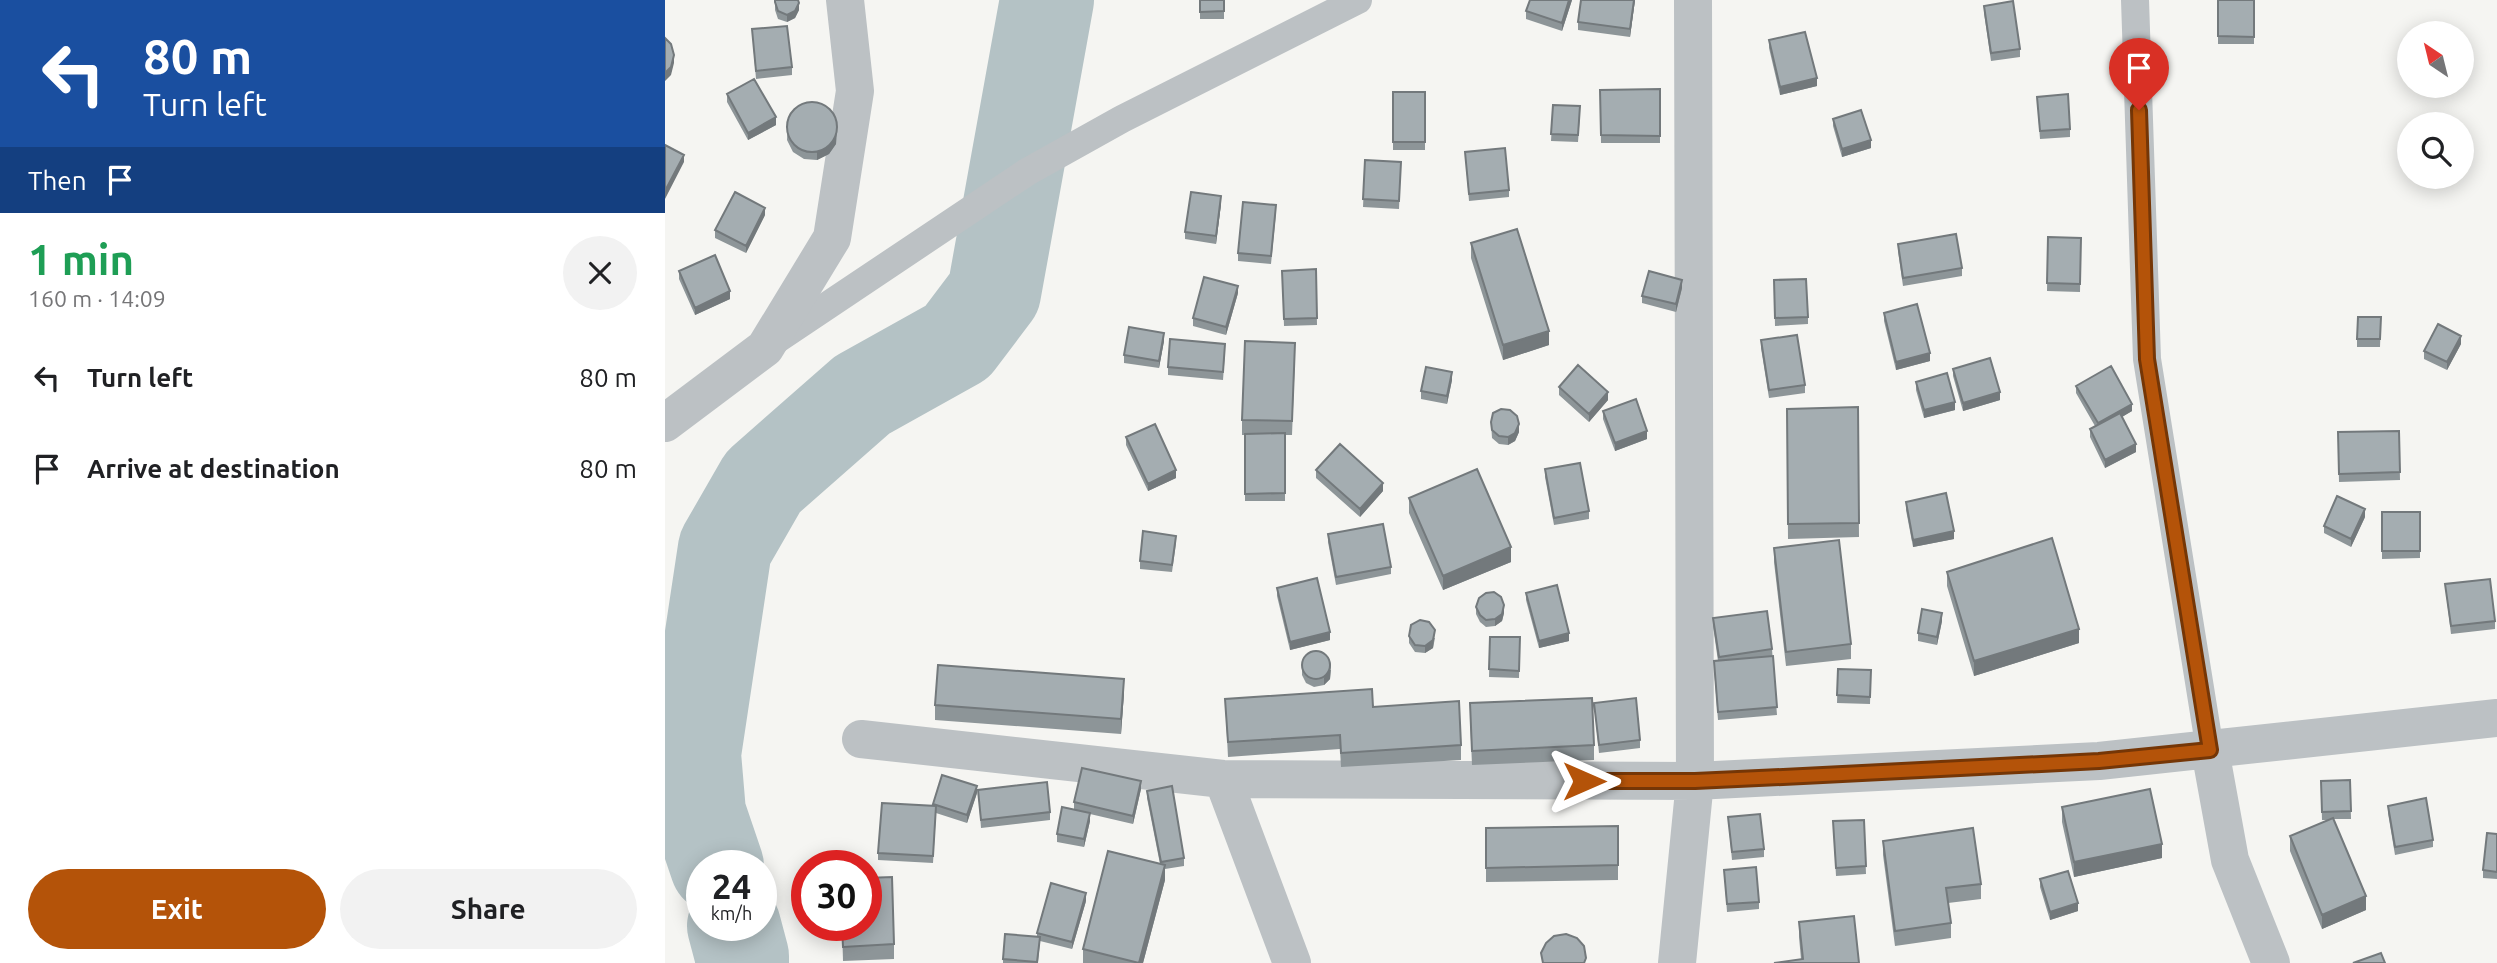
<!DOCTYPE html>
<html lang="en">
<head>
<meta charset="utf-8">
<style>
  :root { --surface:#fff; --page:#f2f2f2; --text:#202124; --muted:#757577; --accent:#b45309 }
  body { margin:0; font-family:Ubuntu,sans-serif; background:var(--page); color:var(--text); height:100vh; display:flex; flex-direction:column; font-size:26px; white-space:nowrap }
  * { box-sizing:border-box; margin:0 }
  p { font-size:23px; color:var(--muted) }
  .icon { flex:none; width:38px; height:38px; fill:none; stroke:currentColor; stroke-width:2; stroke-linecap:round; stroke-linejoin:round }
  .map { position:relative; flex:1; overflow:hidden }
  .side { display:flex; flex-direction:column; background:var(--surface); width:665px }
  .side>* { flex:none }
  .hud { background:#1a4fa0; color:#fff; overflow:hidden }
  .needle { width:46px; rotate:325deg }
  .fabs { position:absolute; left:1732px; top:21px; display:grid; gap:14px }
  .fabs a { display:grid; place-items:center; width:77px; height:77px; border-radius:50%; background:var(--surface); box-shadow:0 4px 18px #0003; font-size:35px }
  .speed { position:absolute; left:21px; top:850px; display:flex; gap:14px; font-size:35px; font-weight:700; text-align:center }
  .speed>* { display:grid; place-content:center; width:91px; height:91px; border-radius:50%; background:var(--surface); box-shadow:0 4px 18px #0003; line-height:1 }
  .speed small { font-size:18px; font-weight:400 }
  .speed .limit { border:10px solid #d22; background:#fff; color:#111 }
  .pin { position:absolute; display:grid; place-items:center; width:60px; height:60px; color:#fff; margin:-72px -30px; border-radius:50% 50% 50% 0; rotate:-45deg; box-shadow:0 0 7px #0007 }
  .pin .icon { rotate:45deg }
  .me { position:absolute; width:77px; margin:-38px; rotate:90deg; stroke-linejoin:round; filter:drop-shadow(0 0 5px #0008) }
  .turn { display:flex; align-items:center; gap:24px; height:147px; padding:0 28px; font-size:32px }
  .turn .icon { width:91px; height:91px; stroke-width:2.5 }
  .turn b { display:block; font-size:49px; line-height:60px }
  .then { display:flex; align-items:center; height:66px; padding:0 28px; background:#0003; gap:14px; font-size:26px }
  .round { display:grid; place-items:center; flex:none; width:74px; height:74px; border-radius:37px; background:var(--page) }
  .summary { display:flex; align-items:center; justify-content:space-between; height:119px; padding:0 28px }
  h1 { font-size:42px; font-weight:600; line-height:52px; color:#1e9e55 }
  .cta { display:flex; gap:14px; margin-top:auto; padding:14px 28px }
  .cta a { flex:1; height:80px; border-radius:42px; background:var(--accent); color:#fff; font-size:28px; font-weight:600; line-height:80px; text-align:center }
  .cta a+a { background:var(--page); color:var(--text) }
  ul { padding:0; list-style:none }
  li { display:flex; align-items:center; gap:21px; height:91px; padding:0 28px }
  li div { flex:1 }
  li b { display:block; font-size:26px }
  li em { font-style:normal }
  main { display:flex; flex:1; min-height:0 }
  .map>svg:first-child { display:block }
</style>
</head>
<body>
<main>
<section class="side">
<div class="hud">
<div class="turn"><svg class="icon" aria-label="left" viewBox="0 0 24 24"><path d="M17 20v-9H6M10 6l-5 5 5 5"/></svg><div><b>80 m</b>Turn left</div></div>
<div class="then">Then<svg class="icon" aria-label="arrive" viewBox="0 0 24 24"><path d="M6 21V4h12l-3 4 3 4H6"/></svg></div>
</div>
<div class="summary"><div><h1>1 min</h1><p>160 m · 14:09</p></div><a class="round"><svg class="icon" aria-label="close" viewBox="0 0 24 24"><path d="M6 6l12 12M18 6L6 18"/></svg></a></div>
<ul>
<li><svg class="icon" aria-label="left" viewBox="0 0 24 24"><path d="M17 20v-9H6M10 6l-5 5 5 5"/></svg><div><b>Turn left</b></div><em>80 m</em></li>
<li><svg class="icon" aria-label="arrive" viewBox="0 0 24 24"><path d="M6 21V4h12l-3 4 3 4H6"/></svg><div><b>Arrive at destination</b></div><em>80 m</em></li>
</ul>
<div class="cta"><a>Exit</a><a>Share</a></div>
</section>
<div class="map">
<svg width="1832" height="963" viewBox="0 0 1832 963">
  <rect width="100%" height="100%" fill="#f5f5f2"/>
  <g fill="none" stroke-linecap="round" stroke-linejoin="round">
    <path stroke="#b4c2c5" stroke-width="94" d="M52 866 34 813 29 754 60 548 98 482 197 395 292 342 329 293 382 0
      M69 926 77 956V963"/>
    <path stroke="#bcc1c4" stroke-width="28" d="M1470 0 1482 359 1545 750
      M108 342 362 172 457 119 693 0"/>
    <path stroke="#bcc1c4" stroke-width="38" d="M0 423 100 348 167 238 190 91 180 0
      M196 739 558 779 1030 781 1434 761 1832 718
      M1545 750 1565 860 1606 963
      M558 779 627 963
      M1012 963 1030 781 1028 0"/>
  </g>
  <path fill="#8d9598" d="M535 0H559V19H535Z
    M865 0H907L897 31 861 19V11Z
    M970 0 965 37 913 30V22Z
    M1553 0H1589V44H1553Z
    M110 2 134 10 130 18 122 22 113 19 110 10Z
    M1319 6 1355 49V57L1326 61 1319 13Z
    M87 29 127 67V75L91 79Z
    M1104 40 1152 86 1115 95 1104 48Z
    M995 89V143H936L935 90Z
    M728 92H760V150H728Z
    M62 94 111 125 83 140 62 102Z
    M1372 97 1405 129V137L1375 139Z
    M888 105 915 114 913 142 886 141Z
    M123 119 172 130 171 144 164 154 152 160 139 159 128 152 122 140Z
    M1168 119 1206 148 1177 157 1168 126Z
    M800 152 844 190V197L804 201Z
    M700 160 736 162 734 209 698 207Z
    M556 204 551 244 520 239V232Z
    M611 213 606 264 573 261V253Z
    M100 215 81 253 50 238V230Z
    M1383 237 1416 238 1415 292 1382 291Z
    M806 243 884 345 838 360 806 258Z
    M1233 244 1297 268V276L1238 286 1233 251Z
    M651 269 652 325 619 326 617 271Z
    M14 271 65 299 30 315 14 279Z
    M1109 280 1143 317V324L1110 326Z
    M1017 288 1011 312 977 303V296Z
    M573 293 561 335 528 326V318Z
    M1219 313 1265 361 1231 370 1219 321Z
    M1716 317 1715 347H1692V339Z
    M1096 340 1140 385V393L1104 398 1096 348Z
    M499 341 494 368 459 363V355Z
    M1796 344 1782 370 1759 359V351Z
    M560 352 558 380 503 375V367Z
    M630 357 627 435H620V501H580V435H577V420Z
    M1288 369 1335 400 1298 411 1288 376Z
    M787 380 782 404 756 399V391Z
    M1251 382 1290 410 1259 418 1251 390Z
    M1411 386 1467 411 1457 417 1471 452 1440 468 1425 437V429L1430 426 1411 393Z
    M894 387 943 400 924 422 894 395Z
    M1193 407 1194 537 1123 539 1122 409Z
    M938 411 982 439 950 451 938 419Z
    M826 422 854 432 850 441 843 445 834 444 827 438Z
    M1734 431 1735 480 1674 482 1673 432Z
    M461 437 511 478 483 491 461 445Z
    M880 469 924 511V519L889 525 880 477Z
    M651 470 718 491 695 517 651 478Z
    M744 498 846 562 778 590 744 513Z
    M1241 502 1289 539 1248 547 1241 510Z
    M1717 512H1755V558L1717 559Z
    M1700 517 1686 547 1659 533V526Z
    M663 534 726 567V574L671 585 663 542Z
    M511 543 507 572 475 569V561Z
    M1109 548 1186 644V659L1121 666 1109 562Z
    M1282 572 1414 643 1309 676 1282 586Z
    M1780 584 1830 621V629L1786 634Z
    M612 588 665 640 625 650 612 596Z
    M861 593 904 641 874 648 861 600Z
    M811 607 839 613 837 621 830 626 821 627 815 622 811 614Z
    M1048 618 1107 649 1112 715 1053 720 1049 669V661H1053L1048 626Z
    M1277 621 1272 645 1253 641V633Z
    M744 636 770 638 768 648 760 653 750 652 744 643Z
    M825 637H855L854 678 824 677Z
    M637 668 666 670 665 679 659 685 649 687 641 683 637 675Z
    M1173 669 1206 670 1205 704 1172 703Z
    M459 693 456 734 270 720V705Z
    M560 699 708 707 796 745V760L676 767 675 749 563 757Z
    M929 703 975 740V748L934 753Z
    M805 718 929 745V760L807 765Z
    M1685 780 1686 819H1668L1701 910 1657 929 1625 851V836L1664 820H1657L1656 781Z
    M476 789 468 824 425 814V821L419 847 392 842V834L409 810V802Z
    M313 790 385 812V820L316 828Z
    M482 791 519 858V866L500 869V880L478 963H418V949L495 864 482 798Z
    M312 793 302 823 271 813 268 863 213 860V853L268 806V804Z
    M1723 806 1768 840V847L1730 855 1723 813Z
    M1397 807 1497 858 1409 877 1397 822Z
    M1063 817 1099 849V857L1067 860Z
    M1199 820 1201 874 1171 876 1168 821Z
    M953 826V880L821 882V828Z
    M1832 834V879L1818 878V870Z
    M1218 841 1316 884V899L1283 903 1286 923V938L1230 946 1218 855Z
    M1059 870 1094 902V909L1062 912Z
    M1375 879 1413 911 1385 920 1375 887Z
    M421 901 407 949 375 941 373 963H338V959L372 936V933Z
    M1134 922 1194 963 1136 959 1134 937Z
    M177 926 229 944V959L178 961Z"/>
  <path fill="#73797c" d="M904 0H907L897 31V23Z
    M969 0H970L965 37V29Z
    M134 3V10L130 18 122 22V15Z
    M9 55V63L6 75 0 81V73Z
    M1152 78V86L1115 95V87Z
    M111 117V125L83 140V133Z
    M172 123 171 144 164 154 152 160V152Z
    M1206 140V148L1177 157V149Z
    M19 155V162L0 199V191Z
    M556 196V204L551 244V236Z
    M100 208V215L81 253V246Z
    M1017 280V288L1011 312V304Z
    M573 286V293L561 335V327Z
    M65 291V299L30 315V308Z
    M884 331V345L838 360V345Z
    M499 333V341L494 368V361Z
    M1796 336V344L1782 370V362Z
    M1265 353V361L1231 370V362Z
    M787 372V380L782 404V396Z
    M943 392V400L924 422V414Z
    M1335 392V400L1298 411V403Z
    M1290 402V410L1259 418V410Z
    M1467 404V411L1433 431V423Z
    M854 424V432L850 441 843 445V437Z
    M982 431V439L950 451V443Z
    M1471 444V452L1440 468V460Z
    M511 470V478L483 491V484Z
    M718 483V491L695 517V509Z
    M1700 509V517L1686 547V539Z
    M1289 531V539L1248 547V540Z
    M846 547V562L778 590V576Z
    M839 605V613L837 621 830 626V619Z
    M1277 613V621L1272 645V637Z
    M1414 629V643L1309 676V661Z
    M770 630 768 648 760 653V646Z
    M665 632V640L625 650V642Z
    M904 633V641L874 648V641Z
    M666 662 665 679 659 685V678Z
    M459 679V693L456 734V719Z
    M476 781V789L468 824V816Z
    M312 786V793L302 823V815Z
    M425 813V821L419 847V839Z
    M1497 844V858L1409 877V862Z
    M500 865V880L478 963H474Z
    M421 893V901L407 949V942Z
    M1701 896V910L1657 929V915Z
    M1413 903V911L1385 920V912Z"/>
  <path fill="#a4adb1" stroke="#73797c" stroke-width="2" d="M110 0H133L134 3 130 11 122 15 113 11 110 2Z
    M535 0H559V11L535 12Z
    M865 0H904L897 23 861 11Z
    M916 0H969L965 29 913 22Z
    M1553 0H1589V37L1553 36Z
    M1348 1 1355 49 1326 53 1319 6Z
    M122 26 127 67 91 71 87 29Z
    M1140 32 1152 78 1115 87 1104 40Z
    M0 38 6 44 9 55 6 67 0 73Z
    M89 79 111 117 83 133 62 94Z
    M995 89V136L936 135 935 90Z
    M728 92H760V142H728Z
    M1403 94 1405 129 1375 131 1372 97Z
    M122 127a25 25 0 1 1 50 0a25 25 0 1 1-50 0Z
    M888 105 915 106 913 135 886 134Z
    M1196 110 1206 140 1177 149 1168 119Z
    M0 145 19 155 0 191Z
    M840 148 844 190 804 194 800 152Z
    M700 160 736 162 734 201 698 199Z
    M70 192 100 208 81 246 50 230Z
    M526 192 556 196 551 236 520 232Z
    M578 202 611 205 606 256 573 253Z
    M852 229 884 331 838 345 806 243Z
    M1291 234 1297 268 1238 278 1233 244Z
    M1383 237 1416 238 1415 284 1382 283Z
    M50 255 65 291 30 308 14 271Z
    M651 269 652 318 619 319 617 271Z
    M984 271 1017 280 1011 304 977 296Z
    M539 277 573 286 561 327 528 318Z
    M1141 279 1143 317 1110 318 1109 280Z
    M1252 304 1265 353 1231 362 1219 313Z
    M1693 317H1716L1715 339H1692Z
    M1773 324 1796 336 1782 362 1759 351Z
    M464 327 499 333 494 361 459 355Z
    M1132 335 1140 385 1104 390 1096 340Z
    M505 339 560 344 558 372 503 367Z
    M580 341 630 343 627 421 577 420Z
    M1325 358 1335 392 1298 403 1288 369Z
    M913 365 943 392 924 414 894 387Z
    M1446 366 1467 404 1433 423 1411 386Z
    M761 367 787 372 782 396 756 391Z
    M1282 373 1290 402 1259 410 1251 382Z
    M971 399 982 431 950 443 938 411Z
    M1193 407 1194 523 1123 524 1122 409Z
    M836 409 845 410 852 416 854 424 850 433 843 437 834 436 827 430 826 422 828 413Z
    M1455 413 1471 444 1440 460 1425 429Z
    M490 424 511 470 483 484 461 437Z
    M1734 431 1735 472 1674 474 1673 432Z
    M620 433V493L580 494V434Z
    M675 444 718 483 695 509 651 470Z
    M915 463 924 511 889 518 880 469Z
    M812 469 846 547 778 576 744 498Z
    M1281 493 1289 531 1248 540 1241 502Z
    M1672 496 1700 509 1686 539 1659 526Z
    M1717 512H1755V551H1717Z
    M718 524 726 567 671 577 663 534Z
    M478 531 511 536 507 565 475 561Z
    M1387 538 1414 629 1309 661 1282 572Z
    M1174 540 1186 644 1121 652 1109 548Z
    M652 578 665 632 625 642 612 588Z
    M1825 579 1830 621 1786 626 1780 584Z
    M892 585 904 633 874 641 861 593Z
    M829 592 836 597 839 605 837 614 830 619 821 620 815 615 811 607 814 598 821 593Z
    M1257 609 1277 613 1272 637 1253 633Z
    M1102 611 1107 649 1054 657 1048 618Z
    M755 620 764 622 770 630 768 640 760 646 750 645 744 636 746 625Z
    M825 637H855L854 671 824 669Z
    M637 665a14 14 0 1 1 28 0a14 14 0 1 1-28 0Z
    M1108 656 1112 707 1053 712 1049 661Z
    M273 665 459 679 456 719 270 705Z
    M1173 669 1206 670 1205 697 1172 695Z
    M707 689 708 707 794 701 796 745 676 753 675 735 563 742 560 699Z
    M927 698 929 745 807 751 805 703Z
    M971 698 975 740 934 745 929 703Z
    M417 768 476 781 468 816 409 802Z
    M277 775 312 786 302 815 268 804Z
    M1685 780 1686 811 1657 812 1656 781Z
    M382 782 385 812 316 820 313 790Z
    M507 786 519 858 496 862 482 791Z
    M1485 789 1497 844 1409 862 1397 807Z
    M1761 798 1768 840 1730 847 1723 806Z
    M217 803 271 806 268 856 213 853Z
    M397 807 425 813 419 839 392 834Z
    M1095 814 1099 849 1067 852 1063 817Z
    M1668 818 1701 896 1657 915 1625 836Z
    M1199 820 1201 866 1171 868 1168 821Z
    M953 826V865L821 868V828Z
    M1308 828 1316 884 1281 888 1286 923 1230 931 1218 841Z
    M1822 833 1832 834V872L1818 870Z
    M443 851 500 865 474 963 418 949Z
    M1091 867 1094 902 1062 904 1059 870Z
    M1403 871 1413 903 1385 912 1375 879Z
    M227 877 229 944 178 947 177 926H201V878Z
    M386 883 421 893 407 942 372 933Z
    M1189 916 1194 963H1109L1138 959 1134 922Z
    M340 934 375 937 372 962 338 959Z
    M901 934 912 938 919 946 921 958 919 963H878L876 953 881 943 889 936Z
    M1716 953 1720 963H1688Z"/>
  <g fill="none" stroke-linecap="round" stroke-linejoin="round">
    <defs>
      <path id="route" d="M919 781H1030L1138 776 1434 761 1545 750 1482 359 1474 110"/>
    </defs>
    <use href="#route" stroke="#753606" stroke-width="18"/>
    <use href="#route" stroke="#b45309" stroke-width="12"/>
  </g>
</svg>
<div class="fabs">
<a><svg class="needle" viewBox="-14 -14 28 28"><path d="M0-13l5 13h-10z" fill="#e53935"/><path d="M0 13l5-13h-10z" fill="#757577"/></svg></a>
<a><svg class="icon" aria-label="search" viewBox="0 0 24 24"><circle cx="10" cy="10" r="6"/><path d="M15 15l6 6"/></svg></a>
</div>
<div class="speed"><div>24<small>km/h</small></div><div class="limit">30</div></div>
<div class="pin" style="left:1474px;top:110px;background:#d93025"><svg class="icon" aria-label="arrive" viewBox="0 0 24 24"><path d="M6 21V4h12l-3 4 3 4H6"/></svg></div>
<svg class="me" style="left:919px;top:781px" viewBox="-20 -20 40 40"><path d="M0-17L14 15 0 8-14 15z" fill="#b45309" stroke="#fff" stroke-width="4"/></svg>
</div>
</main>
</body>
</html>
